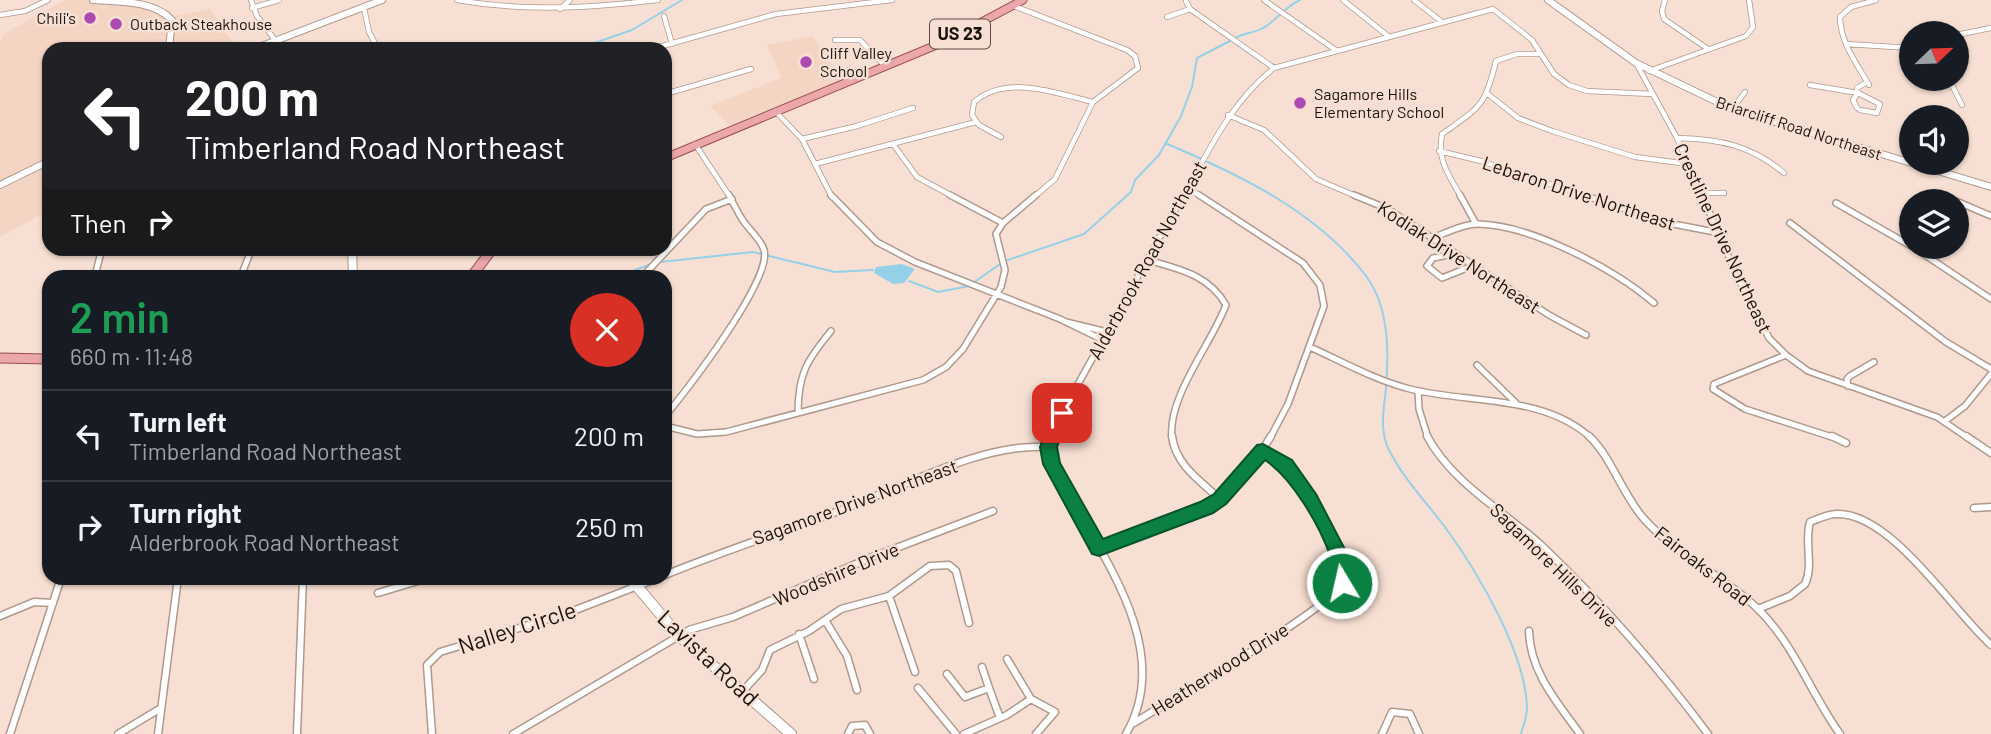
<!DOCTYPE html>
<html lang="en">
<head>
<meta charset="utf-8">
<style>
  :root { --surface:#171b24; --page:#20242c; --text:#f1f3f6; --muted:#9ea1a6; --line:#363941 }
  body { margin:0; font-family:Barlow,sans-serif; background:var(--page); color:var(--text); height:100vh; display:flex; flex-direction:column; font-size:26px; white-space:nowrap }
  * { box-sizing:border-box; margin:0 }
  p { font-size:23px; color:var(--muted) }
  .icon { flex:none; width:38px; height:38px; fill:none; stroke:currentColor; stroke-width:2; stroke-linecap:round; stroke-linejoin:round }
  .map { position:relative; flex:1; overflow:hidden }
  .drawer { position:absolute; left:42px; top:270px; width:630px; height:315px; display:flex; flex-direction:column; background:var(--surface); border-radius:21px; box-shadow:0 2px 5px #0004 }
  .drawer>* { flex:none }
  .banner { position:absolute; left:42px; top:42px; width:630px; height:214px; border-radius:21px; box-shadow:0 2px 5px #0004; background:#202124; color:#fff; overflow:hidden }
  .needle { width:46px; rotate:67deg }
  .tools { position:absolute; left:1899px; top:21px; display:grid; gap:14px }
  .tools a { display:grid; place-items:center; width:70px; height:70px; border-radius:50%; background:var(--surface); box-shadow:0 2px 5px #0004; font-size:35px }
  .pin { position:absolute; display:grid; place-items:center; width:60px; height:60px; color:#fff; margin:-30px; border-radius:14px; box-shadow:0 4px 10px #0006 }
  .me { position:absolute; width:77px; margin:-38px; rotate:351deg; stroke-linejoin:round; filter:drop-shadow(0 0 5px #0008) }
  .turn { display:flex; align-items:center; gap:24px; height:147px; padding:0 28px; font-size:32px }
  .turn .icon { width:91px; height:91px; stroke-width:2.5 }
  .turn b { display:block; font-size:49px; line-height:60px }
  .then { display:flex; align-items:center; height:66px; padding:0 28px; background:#0003; gap:14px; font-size:26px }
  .round { display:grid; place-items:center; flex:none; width:74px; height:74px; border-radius:37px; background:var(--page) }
  .summary { display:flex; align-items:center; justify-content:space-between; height:119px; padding:0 28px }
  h1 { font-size:42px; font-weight:600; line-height:52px; color:#1e9e55 }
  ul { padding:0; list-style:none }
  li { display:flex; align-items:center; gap:21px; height:91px; padding:0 28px; border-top:2px solid var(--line) }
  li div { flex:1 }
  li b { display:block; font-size:26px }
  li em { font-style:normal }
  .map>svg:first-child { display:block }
</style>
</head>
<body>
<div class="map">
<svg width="1991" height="734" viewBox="0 0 1991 734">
  <rect width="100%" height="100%" fill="#f7e0d3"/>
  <path fill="#f4d5c4" d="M65 0 140 1 170 10 174 16 210 9 238 49H49V210L0 237V43L3 34Z
    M813 36 843 84 732 128 710 106 781 78 767 45Z"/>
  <path fill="#95d0e9" d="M902 264 915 269 904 283 893 284 874 273 876 267Z"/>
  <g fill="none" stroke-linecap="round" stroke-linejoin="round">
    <path stroke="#95d0e9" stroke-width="2" d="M1235 38C1244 33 1254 33 1263 28 1275 22 1283 8 1300 0
      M577 49 632 30 682 0
      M1165 143C1238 174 1317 211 1366 276 1389 307 1389 350 1386 388 1384 408 1379 430 1389 450 1403 478 1426 502 1445 527 1477 571 1526 653 1527 708 1527 717 1523 726 1521 734
      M1005 261 1084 234 1131 192 1135 180 1159 155 1181 116 1192 87 1197 58 1230 41
      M660 262 753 252 835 272 873 270
      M620 276 651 264
      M909 281 938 292 969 286
      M973 283 1000 264"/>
    <defs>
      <path id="minor-far2" d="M251 0 257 16 275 40
        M457 0C525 12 590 8 658 0
        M1264 0 1337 51
        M1343 0 1388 36
        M1414 0 1442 22
        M1665 0 1662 11 1664 19 1708 49
        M1186 1 1190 9 1274 68
        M1014 6 1127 50 1135 56 1138 68 1093 102 1055 179 1034 197
        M252 8 279 0
        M364 8 369 32 378 49
        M560 9 570 0
        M1493 9 1532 40 1554 74 1569 85 1587 91 1652 94
        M0 15 25 11 48 0
        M664 16 672 44
        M1167 17 1190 9
        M1956 35 1991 28
        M835 40H860L885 66
        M1846 44 1911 48
        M652 49 776 14 892 0
        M1636 63 1677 138 1703 197
        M1649 71 1746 36 1753 27 1749 0
        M1949 79 1962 105
        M1810 85 1858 93 1880 104 1877 113 1860 110
        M1869 85C1857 64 1840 42 1840 17L1851 7 1876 0
        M665 94 751 69
        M1488 94 1518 118 1552 131 1635 157 1688 164
        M1857 108 1853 100 1858 93 1857 88 1867 82
        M1732 109 1745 92
        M775 111 802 139 832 197
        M1228 115 1264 130 1316 179 1358 197
        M1001 137 979 125 972 115 974 102C1007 74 1056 93 1093 102
        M1677 138C1719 139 1751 145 1784 173
        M802 139 857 126 913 108
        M695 144 730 197
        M893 144 917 177 954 197
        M1439 151 1481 161 1589 197
        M815 164 976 122
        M1186 187 1202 197
        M1701 193H1724
        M1183 197C1209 150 1231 102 1274 68L1493 9
        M1461 197C1448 173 1437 161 1442 134 1480 107 1485 107 1496 61L1517 54H1541"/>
      <path id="minor-far1" d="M831 195 877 242 915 262 1060 319 1103 340
        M950 195 1003 223
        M1199 195 1303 263 1320 285 1324 306 1288 404 1270 438
        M1354 195 1388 209 1549 315 1586 335
        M1460 195 1476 224
        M1583 195 1668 223 1720 233
        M1702 195 1737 276 1769 338 1786 355 1808 371 1937 417 1968 438
        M1956 201 1991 216
        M1836 203 1911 246
        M1790 223 1946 342 1991 369
        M1432 238C1446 233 1463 224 1478 224 1532 225 1614 269 1654 303
        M1913 247 1991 299
        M1453 254 1433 258 1427 266 1442 278 1472 266
        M1148 260C1179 269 1209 275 1226 305 1212 343 1167 397 1172 438
        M95 276 102 248
        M241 276 252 248
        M643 276 706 209 732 199
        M1066 322 1107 332
        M1310 347C1343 362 1375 380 1410 389 1469 404 1543 394 1591 438
        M1786 355 1714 384 1713 389 1745 409 1835 438
        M1477 365 1516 403
        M1848 386 1847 379 1850 376 1874 362
        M1418 391 1419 409 1428 438
        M798 413C798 374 807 360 831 331
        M665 416C686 392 773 278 764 250 761 239 748 229 742 219 737 211 733 203 729 195
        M1945 421 1965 406 1991 374
        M665 426 697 434 726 432 923 380 946 367 963 349 1001 287 1005 270 996 234 1003 223 1036 195
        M1053 438 1062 413 1183 195"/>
      <path id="minor" d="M1053 436 1049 447 1052 464C1090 542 1179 643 1126 734
        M1172 436C1175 464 1200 481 1220 499
        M1427 436C1452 483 1504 511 1542 546 1603 604 1658 667 1708 734
        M1589 436C1613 459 1622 495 1645 520 1678 556 1724 576 1758 609 1794 644 1811 694 1840 734
        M1832 436 1846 443
        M1966 436 1991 453
        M1974 508 1991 507
        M1099 549C1133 536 1192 520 1220 499 1235 488 1261 453 1271 436
        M665 575C721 552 779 533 836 512 900 489 981 442 1049 447
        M378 593 428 578
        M889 596 915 672
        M1758 609 1790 596 1805 584C1814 565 1804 543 1810 522 1818 519 1828 514 1836 514 1890 511 1953 611 1991 645
        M0 616 34 602 53 603
        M825 620 847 656 857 690
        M1529 631C1530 672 1557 702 1580 734
        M799 634 814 679
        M1007 659 1031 699
        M982 667 989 688
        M947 674 965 697 989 688 1000 718
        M918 688 956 734
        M742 692 762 670 770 650 809 631 841 609 889 596 930 566 949 565 956 571 969 623
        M1134 723C1167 702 1332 608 1342 583 1350 564 1331 539 1323 523 1313 504 1302 479 1285 465 1279 459 1270 455 1263 450
        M10 734 61 578
        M118 734 161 708
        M158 734 178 578
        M297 734 303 578
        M432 734 427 665 440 652 565 614 658 578
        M513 734 689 630 733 617 870 558 993 511
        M848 734 852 726 865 725 870 734
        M964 734 1007 715 1031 699 1055 712 1036 734
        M1382 734 1392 712 1410 714 1419 734"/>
      <path id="secondary-far2" d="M93 0C119 2 153 0 172 20L169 49
        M1548 0 1636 63 1732 109 1991 187
        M254 49 382 0
        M0 185 49 161"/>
      <path id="secondary-far1" d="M352 248 353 276"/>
      <path id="secondary" d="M630 578 678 635 791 734"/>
      <path id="primary-far1" d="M665 158 946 41 1023 0"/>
      <path id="primary" d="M472 276 493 248
        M0 358 49 359"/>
    </defs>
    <use href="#minor-far2" stroke="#ae998c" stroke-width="6"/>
    <use href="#minor-far1" stroke="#ae998c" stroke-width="8"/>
    <use href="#minor" stroke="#ae998c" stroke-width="9"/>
    <use href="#secondary-far2" stroke="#ae998c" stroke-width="8"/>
    <use href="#secondary-far1" stroke="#ae998c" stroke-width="10"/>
    <use href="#secondary" stroke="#ae998c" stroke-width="12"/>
    <use href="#primary-far1" stroke="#9a4d4f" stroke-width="9"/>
    <use href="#primary" stroke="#9a4d4f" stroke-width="11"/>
    <use href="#minor-far2" stroke="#fff" stroke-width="4.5"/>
    <use href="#minor-far1" stroke="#fff" stroke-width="5"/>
    <use href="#minor" stroke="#fff" stroke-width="6"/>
    <use href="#secondary-far2" stroke="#fff" stroke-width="6"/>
    <use href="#secondary-far1" stroke="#fff" stroke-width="8"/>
    <use href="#secondary" stroke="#fff" stroke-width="10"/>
    <use href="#primary-far1" stroke="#eca7ab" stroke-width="7"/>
    <use href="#primary" stroke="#eca7ab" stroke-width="9"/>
  </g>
  <path fill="#0b8043" stroke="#07532c" stroke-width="2" d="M1062 407 1070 413 1057 447 1060 463 1103 539 1200 502 1214 494 1257 445 1263 444 1292 460 1316 494 1349 557 1354 575 1348 589 1342 591 1335 589C1331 580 1335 568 1331 558 1320 526 1293 479 1265 460L1226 504 1213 513 1099 556 1092 554 1043 464 1040 447 1053 413Z"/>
  <g fill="#ab4ab2" stroke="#f7e0d3" stroke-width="2.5">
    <circle cx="90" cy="18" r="7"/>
    <circle cx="116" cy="24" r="7"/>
    <circle cx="806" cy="62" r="7"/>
    <circle cx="1300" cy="103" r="7"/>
  </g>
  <g text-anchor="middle" stroke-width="5" stroke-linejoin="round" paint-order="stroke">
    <g font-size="16" fill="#19110c" stroke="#f7e0d3" text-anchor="start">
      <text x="76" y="24" text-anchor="end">Chili's</text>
      <text x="130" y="30">Outback Steakhouse</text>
      <text x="820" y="59">Cliff Valley<tspan x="820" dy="18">School</tspan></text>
      <text x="1314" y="100">Sagamore Hills<tspan x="1314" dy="18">Elementary School</tspan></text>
    </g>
    <g font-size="16" fill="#19110c" stroke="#f7e0d3">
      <text transform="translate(1799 128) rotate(18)" y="6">Briarcliff Road Northeast</text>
    </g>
    <rect fill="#f7e0d3" stroke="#5c4f48" stroke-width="2" x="930" y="19.5" width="60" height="29" rx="5"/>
    <g font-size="18" font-weight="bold" fill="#19110c">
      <text x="960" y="40">US 23</text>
    </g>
    <g font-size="19" fill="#19110c" stroke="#f7e0d3">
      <text transform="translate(1579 193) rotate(18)" y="7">Lebaron Drive Northeast</text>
      <text transform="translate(1723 238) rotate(65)" y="7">Crestline Drive Northeast</text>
      <text transform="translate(1459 257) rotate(33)" y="7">Kodiak Drive Northeast</text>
      <text transform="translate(1147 260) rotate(-61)" y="7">Alderbrook Road Northeast</text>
      <text transform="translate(855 502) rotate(-20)" y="7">Sagamore Drive Northeast</text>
      <text transform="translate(1554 565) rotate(44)" y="7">Sagamore Hills Drive</text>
      <text transform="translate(1703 566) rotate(38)" y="7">Fairoaks Road</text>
      <text transform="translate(836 574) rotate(-23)" y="7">Woodshire Drive</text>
      <text transform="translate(1220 669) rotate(-32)" y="7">Heatherwood Drive</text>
    </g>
    <g font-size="23" fill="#19110c" stroke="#f7e0d3">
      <text transform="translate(517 628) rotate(-18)" y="8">Nalley Circle</text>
      <text transform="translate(708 658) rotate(43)" y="8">Lavista Road</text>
    </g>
  </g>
</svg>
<div class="tools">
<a><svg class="needle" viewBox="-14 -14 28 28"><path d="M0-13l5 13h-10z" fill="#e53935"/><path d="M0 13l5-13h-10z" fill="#9ea1a6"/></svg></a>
<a><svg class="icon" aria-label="sound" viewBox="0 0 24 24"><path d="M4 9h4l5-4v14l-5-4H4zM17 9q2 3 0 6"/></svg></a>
<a><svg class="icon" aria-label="layers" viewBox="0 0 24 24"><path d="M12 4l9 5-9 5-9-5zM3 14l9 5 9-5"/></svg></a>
</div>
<div class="pin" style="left:1062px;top:413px;background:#d93025"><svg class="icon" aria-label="arrive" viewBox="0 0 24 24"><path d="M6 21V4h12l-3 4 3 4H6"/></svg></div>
<svg class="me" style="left:1342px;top:583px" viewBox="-20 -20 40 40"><circle r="17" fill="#0b8043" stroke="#fff" stroke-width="3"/><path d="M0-11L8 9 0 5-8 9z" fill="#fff"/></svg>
<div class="banner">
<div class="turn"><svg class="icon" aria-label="left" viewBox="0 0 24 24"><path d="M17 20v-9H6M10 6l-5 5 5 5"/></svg><div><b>200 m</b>Timberland Road Northeast</div></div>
<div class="then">Then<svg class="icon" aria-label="right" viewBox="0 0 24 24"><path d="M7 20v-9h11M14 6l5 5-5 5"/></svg></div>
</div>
<section class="drawer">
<div class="summary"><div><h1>2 min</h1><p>660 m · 11:48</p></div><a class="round" style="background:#d93025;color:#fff"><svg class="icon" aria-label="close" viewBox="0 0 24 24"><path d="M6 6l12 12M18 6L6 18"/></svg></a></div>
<ul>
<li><svg class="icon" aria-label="left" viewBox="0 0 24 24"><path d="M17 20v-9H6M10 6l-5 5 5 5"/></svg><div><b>Turn left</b><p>Timberland Road Northeast</p></div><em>200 m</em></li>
<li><svg class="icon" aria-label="right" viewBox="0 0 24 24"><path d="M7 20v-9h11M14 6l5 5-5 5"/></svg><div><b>Turn right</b><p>Alderbrook Road Northeast</p></div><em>250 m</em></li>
</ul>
</section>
</div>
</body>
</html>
